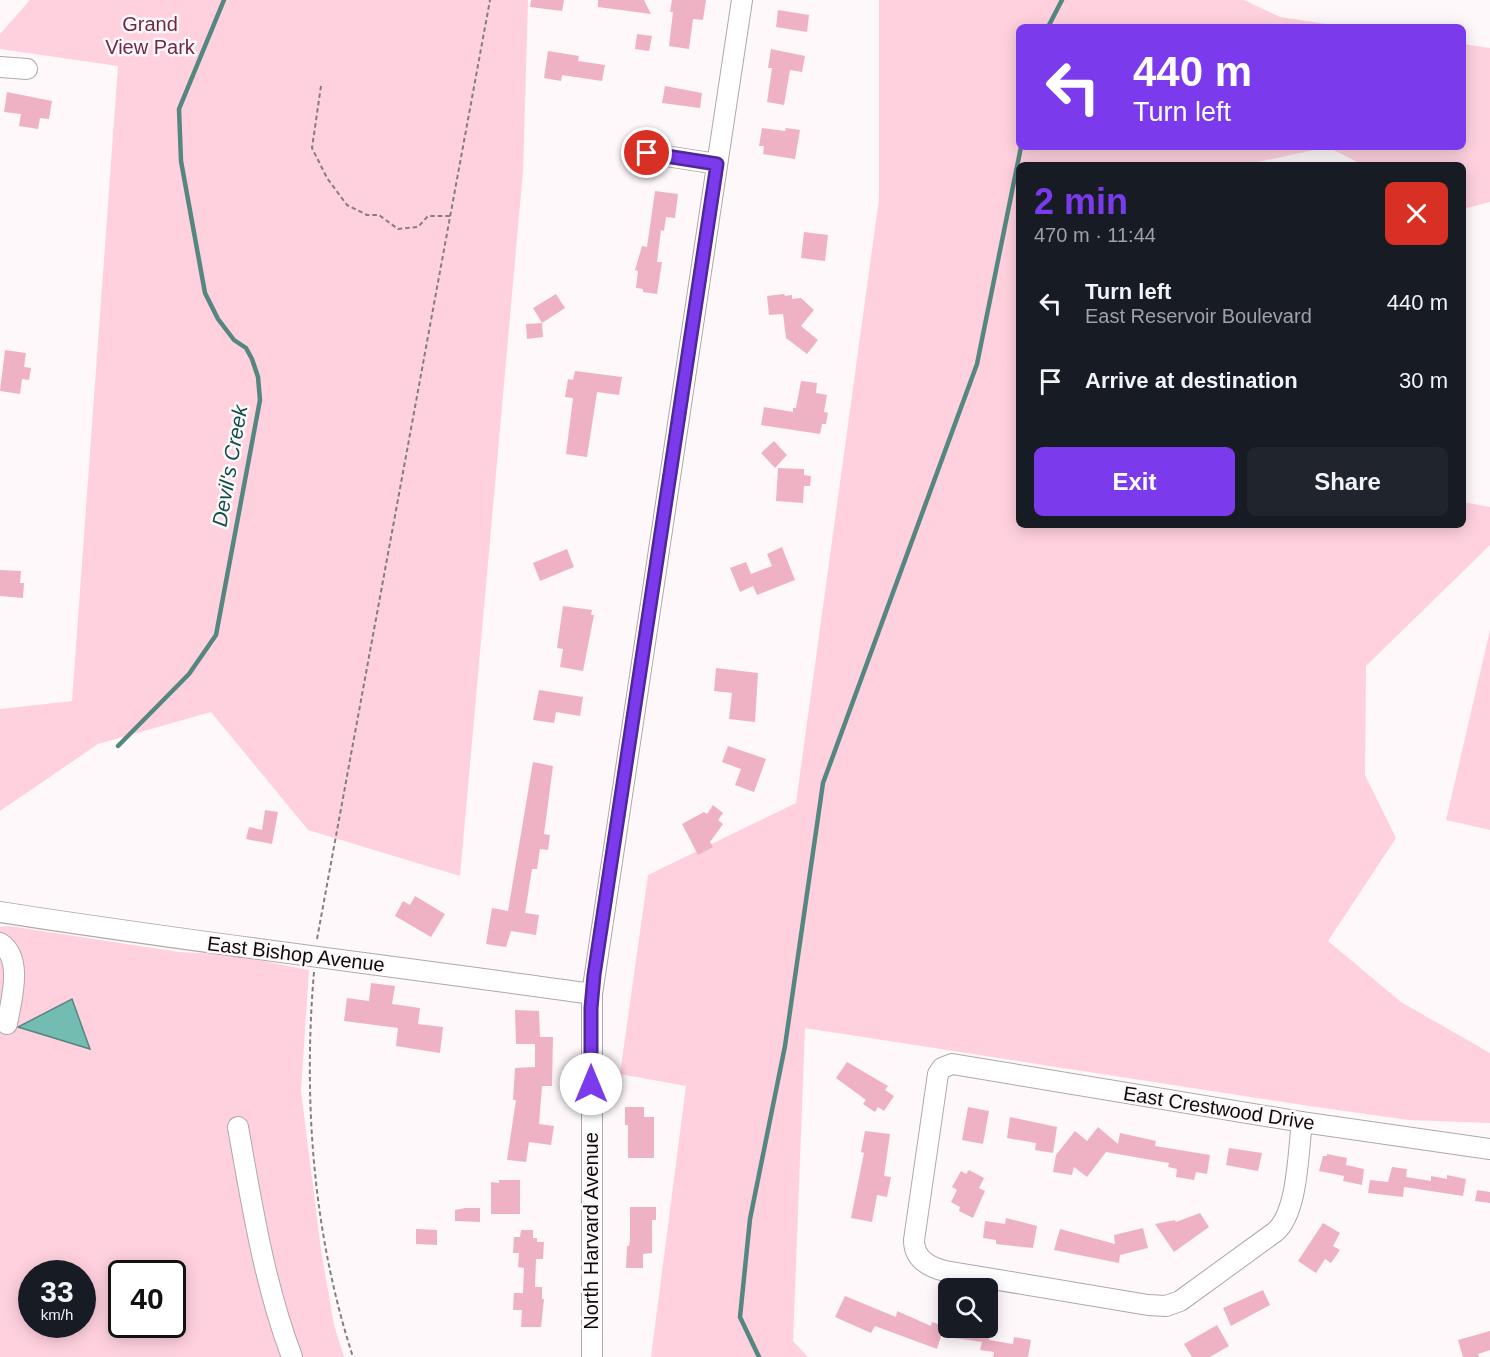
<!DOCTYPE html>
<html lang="en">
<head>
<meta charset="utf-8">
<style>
  :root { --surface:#171b24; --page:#20242c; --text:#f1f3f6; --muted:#9ea1a6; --accent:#7c3aed }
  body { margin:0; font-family:Arial,sans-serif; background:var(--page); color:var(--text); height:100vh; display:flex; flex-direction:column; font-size:22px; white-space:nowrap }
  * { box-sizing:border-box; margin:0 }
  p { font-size:20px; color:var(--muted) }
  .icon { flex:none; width:33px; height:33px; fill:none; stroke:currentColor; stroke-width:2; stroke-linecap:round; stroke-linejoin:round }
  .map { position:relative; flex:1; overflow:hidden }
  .drawer { position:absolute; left:1016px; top:162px; width:450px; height:366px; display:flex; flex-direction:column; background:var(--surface); border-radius:9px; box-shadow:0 3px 15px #0003 }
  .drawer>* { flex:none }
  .banner { position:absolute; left:1016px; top:24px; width:450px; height:126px; border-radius:9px; box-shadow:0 3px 15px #0003; background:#7c3aed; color:#fff; overflow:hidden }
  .fabs { position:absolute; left:938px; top:1278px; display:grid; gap:12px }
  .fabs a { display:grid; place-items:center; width:60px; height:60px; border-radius:9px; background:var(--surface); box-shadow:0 3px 15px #0003; font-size:30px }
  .speed { position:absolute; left:18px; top:1260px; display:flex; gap:12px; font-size:30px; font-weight:700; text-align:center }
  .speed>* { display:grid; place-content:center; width:78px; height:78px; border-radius:50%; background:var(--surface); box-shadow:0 3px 15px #0003; line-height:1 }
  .speed small { font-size:15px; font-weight:400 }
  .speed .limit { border:3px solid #111; border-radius:9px; background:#fff; color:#111 }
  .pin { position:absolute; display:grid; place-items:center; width:51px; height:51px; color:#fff; margin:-26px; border:3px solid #fff; border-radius:50%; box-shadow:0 2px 6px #0007 }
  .me { position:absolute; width:66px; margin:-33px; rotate:0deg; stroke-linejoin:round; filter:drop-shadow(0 0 4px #0008) }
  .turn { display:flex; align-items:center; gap:21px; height:126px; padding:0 18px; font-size:27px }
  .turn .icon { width:78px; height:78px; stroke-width:2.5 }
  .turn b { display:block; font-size:42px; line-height:51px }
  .round { display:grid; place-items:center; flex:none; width:63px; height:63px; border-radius:9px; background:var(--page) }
  .summary { display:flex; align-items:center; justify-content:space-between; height:102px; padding:0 18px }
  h1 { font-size:36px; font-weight:700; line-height:45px; color:var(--accent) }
  .cta { display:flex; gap:12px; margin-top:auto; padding:12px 18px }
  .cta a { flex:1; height:69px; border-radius:9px; background:var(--accent); color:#fff; font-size:24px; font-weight:700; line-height:69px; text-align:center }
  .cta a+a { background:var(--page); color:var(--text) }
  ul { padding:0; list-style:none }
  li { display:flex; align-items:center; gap:18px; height:78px; padding:0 18px }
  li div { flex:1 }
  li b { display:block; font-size:22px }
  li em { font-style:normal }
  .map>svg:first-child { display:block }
</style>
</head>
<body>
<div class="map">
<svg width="1490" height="1357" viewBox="0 0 1490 1357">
  <rect width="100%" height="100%" fill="#fef8fa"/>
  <path fill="#ffd1de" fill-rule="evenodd" d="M30 0H528L523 171 460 876 308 830 211 712 98 744 0 811V709L72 701 118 66 0 49V34Z
    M879 0H1244L1280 17 1346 27H1018V147H1462L1463 44 1490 48V202L1463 209 1462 165H1363L1328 147 1244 165H1018V525H1462L1463 502 1490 507V545L1366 666 1365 775 1396 838 1328 941 1401 1002 1490 1053V1123L1409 1120 1309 1106 805 1028 793 1341 808 1357H651L686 1086 620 1074 648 875 796 803 879 199Z
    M1490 630V830L1446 820Z
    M9 926 179 952 232 955 309 970 301 1091 321 1250 334 1325 344 1357H0V927ZM32 1274H82V1324H32ZM122 1274H172V1324H122Z"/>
  <path fill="#73bcb2" stroke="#558780" stroke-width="1.5" d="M72 999 90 1049 18 1027Z"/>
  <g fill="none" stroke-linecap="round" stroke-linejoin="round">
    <path stroke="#558780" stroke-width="4.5" d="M1048 27 1062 0
      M118 746 189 674 216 635 260 400 258 377 252 359 246 348 234 340 218 319 205 293 181 161 179 109 224 0
      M759 1357 740 1317 750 1219 785 1046 823 783 977 364 1021 147"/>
  </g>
  <path fill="#efb2c4" d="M531 0H564L562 11 530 7Z
    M598 0H644L651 14 598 7Z
    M672 0H706L703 20 693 19 689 49 669 46 673 12H670Z
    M778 10 809 15 807 32 776 27Z
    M637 34 652 36 649 51 635 49Z
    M771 49 805 56 802 72 790 70 784 105 767 102 772 68H768Z
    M548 51 579 56 578 61 605 65 602 81 562 75 561 81 544 78Z
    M665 86 702 93 700 108 662 103Z
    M7 92 52 101 49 119 40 118 38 129 19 126 21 114 4 112Z
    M762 128 785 131 786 128 800 130 795 159 763 154 764 146H759Z
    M655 191 678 194 675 218 666 217 664 231 661 230 657 262H662L657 294 643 292V289L636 288 638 271 635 270 642 246 647 247Z
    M804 232 828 235 825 261 801 258Z
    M556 294 565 308 542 323 533 308Z
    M784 294 785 296 792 295V299L801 298 814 310 801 326 818 340 807 354 786 338 783 314 769 315 767 296Z
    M542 323 543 337 527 339 526 324Z
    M5 350 26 353 24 367 31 368 29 380 22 379 20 394 0 391Z
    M575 371 622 377 619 395 597 392 587 457 566 454 573 398 565 397 568 379 573 380Z
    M801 381 817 383 816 393 827 395 824 412 828 413 826 424H822L820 434 761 425 764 407 793 412V408H796Z
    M774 441 787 455 775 468 761 453Z
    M778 468 804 469V475L811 476 810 486H804L803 503 776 501Z
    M782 547 795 580 757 595 753 586 740 592 730 568 746 562 751 574 772 566 767 554Z
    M567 549 574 567 540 581 533 563Z
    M0 570 21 571 20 583H24L23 598 0 596Z
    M563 606 592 610 591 615H594L583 671 560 667 563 649 557 648Z
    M716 668 758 673 755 722 729 719 732 693 714 691Z
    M539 690 583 697 580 716 556 712 554 723 533 720Z
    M728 746 766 759 754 792 735 785 741 769 722 762Z
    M533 762 553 766 544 834 550 835 548 850 540 849 537 869H532L525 913 539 915 536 935 511 931 506 947 486 944 492 908 508 911Z
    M713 805 723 813 718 820 723 824 710 842 713 847 698 855 682 824 704 812 707 814Z
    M265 810 278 812 272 844 246 839 249 827 262 830Z
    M415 896 445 914 431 937 395 916 403 901 410 905Z
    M371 983 395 986 392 1004 420 1008 418 1024 443 1027 440 1053 396 1046 398 1028 344 1021 347 998 369 1001Z
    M515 1010 539 1011 540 1037H553L552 1086H542L539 1124 554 1126 551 1145 529 1142 526 1162 507 1160 516 1100H513L515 1068 535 1067V1044H516Z
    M847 1062 888 1086 885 1090 894 1096 884 1111 878 1107 875 1112 863 1104 866 1100 836 1078Z
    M625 1107H644V1117H654V1158H628V1125H625Z
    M968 1107 989 1111 983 1144 962 1140Z
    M1010 1117 1057 1127 1053 1153 1035 1150 1036 1143 1007 1138Z
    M1098 1127 1118 1144 1120 1133 1156 1141 1155 1146 1210 1155 1207 1174 1196 1172 1194 1180 1176 1177 1177 1169 1168 1167 1169 1163 1106 1152 1087 1177 1074 1167 1072 1175 1053 1172 1056 1155 1075 1131 1087 1141Z
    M865 1131 890 1134 884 1176 891 1177 887 1197 877 1195 872 1222 851 1218 864 1153 861 1152Z
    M1229 1148 1262 1153 1258 1171 1226 1165Z
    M1327 1154 1347 1158 1346 1165 1364 1169 1362 1185 1343 1181 1344 1176 1319 1171 1323 1156H1327Z
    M1392 1167 1407 1169 1406 1177 1431 1181V1176L1447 1179V1175L1466 1179 1463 1196 1404 1187 1403 1197 1368 1193 1370 1180 1388 1182Z
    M969 1170 984 1178 979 1188 985 1191 973 1218 959 1211 960 1207 951 1202 957 1190 952 1187 961 1171 966 1174Z
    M499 1180H520V1214H491V1182L499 1183Z
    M1477 1190 1490 1192V1203L1475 1201Z
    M630 1207H656V1220H652V1253L643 1254V1268H626L627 1246H629L630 1240Z
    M465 1208H480V1222L455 1221V1210Z
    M1200 1213 1209 1227 1174 1252 1155 1224 1175 1220 1176 1222Z
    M1006 1218 1037 1226 1033 1248 996 1244V1240L983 1238 985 1221 1005 1224Z
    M1323 1223 1340 1233 1333 1246 1340 1250 1331 1263 1325 1259 1316 1273 1298 1261Z
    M1143 1228 1148 1248 1120 1255 1119 1263 1054 1250 1060 1229 1115 1244 1114 1235Z
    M416 1229 437 1230V1245L416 1244Z
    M521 1230H533V1238H537V1242H544L543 1259H536L535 1287H542V1299H544L541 1327H521L522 1310H513L514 1293H523L524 1268 518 1267 519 1253H513L514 1237H520Z
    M1263 1290 1270 1305 1231 1326 1223 1308Z
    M845 1296 896 1317 897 1311 931 1326 932 1322 959 1331 960 1328H991L989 1340 1013 1344 1014 1337 1031 1340 1028 1357H993L994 1352 980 1350 982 1342 941 1336 937 1349 875 1326 871 1333 835 1317Z
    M1217 1325 1229 1346 1210 1357H1192L1184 1344Z
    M1490 1331V1350L1478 1354 1479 1357H1463L1458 1340Z"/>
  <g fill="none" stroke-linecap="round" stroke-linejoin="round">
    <defs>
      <path id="minor" d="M0 67 27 69
        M647 153 717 164
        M0 912C197 943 395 966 592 994
        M0 943C24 958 11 1001 7 1024
        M1302 1122C1298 1152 1298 1213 1275 1232L1180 1301 1166 1306 1148 1305 945 1271C929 1267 914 1259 914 1240L938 1074 942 1068 952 1064 1302 1122 1490 1149
        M238 1127C252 1205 264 1283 292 1357
        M592 1357V994L742 0"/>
    </defs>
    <use href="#minor" stroke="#b0a7aa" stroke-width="22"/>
    <path stroke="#837e80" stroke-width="2" stroke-dasharray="4.5 3" stroke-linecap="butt" d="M321 86 312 148 327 178 347 205 367 215H379L398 229 418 227 428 216H451
      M317 939 490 0
      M314 972C303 1100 313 1234 353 1357"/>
    <use href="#minor" stroke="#fff" stroke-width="20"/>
  </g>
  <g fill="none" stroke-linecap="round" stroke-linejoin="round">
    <defs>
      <path id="route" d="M591 1084V1008L594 975 717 164 647 153"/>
    </defs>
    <use href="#route" stroke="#51269a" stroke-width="15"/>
    <use href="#route" stroke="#7c3aed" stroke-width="10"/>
  </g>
  <g text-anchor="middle" stroke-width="5" stroke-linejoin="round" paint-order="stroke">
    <g font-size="20" fill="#702944" stroke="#fef8fa">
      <text x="150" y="31">Grand<tspan x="150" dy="23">View Park</tspan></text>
    </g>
    <g font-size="20" fill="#0e0b0c" stroke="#fef8fa">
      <text transform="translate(296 954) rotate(7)" y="7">East Bishop Avenue</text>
      <text transform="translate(1219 1108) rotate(9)" y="7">East Crestwood Drive</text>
      <text transform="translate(591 1231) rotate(-90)" y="7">North Harvard Avenue</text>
    </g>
    <g font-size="21" font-style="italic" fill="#0e4f48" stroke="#fef8fa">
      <text transform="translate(230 466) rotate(-80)" y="7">Devil's Creek</text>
    </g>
  </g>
</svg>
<div class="fabs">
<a><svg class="icon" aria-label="search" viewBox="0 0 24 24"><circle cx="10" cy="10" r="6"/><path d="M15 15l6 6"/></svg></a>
</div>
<div class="speed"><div>33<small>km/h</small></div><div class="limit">40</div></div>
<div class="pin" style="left:647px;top:153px;background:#d93025"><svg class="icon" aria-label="arrive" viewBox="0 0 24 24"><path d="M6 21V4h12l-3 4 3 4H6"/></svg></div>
<svg class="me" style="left:591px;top:1084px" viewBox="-20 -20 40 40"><circle r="19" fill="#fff"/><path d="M0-13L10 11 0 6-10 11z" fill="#7c3aed"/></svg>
<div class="banner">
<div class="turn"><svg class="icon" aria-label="left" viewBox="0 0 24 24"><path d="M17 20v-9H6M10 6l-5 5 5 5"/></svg><div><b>440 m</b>Turn left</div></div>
</div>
<section class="drawer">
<div class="summary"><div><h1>2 min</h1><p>470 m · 11:44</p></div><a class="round" style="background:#d93025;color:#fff"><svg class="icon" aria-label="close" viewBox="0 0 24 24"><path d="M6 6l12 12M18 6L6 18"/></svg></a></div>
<ul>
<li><svg class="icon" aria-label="left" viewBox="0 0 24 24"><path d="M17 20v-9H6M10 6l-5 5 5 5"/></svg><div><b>Turn left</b><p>East Reservoir Boulevard</p></div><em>440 m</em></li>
<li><svg class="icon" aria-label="arrive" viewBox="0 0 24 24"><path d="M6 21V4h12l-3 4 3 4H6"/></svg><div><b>Arrive at destination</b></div><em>30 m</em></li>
</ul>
<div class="cta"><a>Exit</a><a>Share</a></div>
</section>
</div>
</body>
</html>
